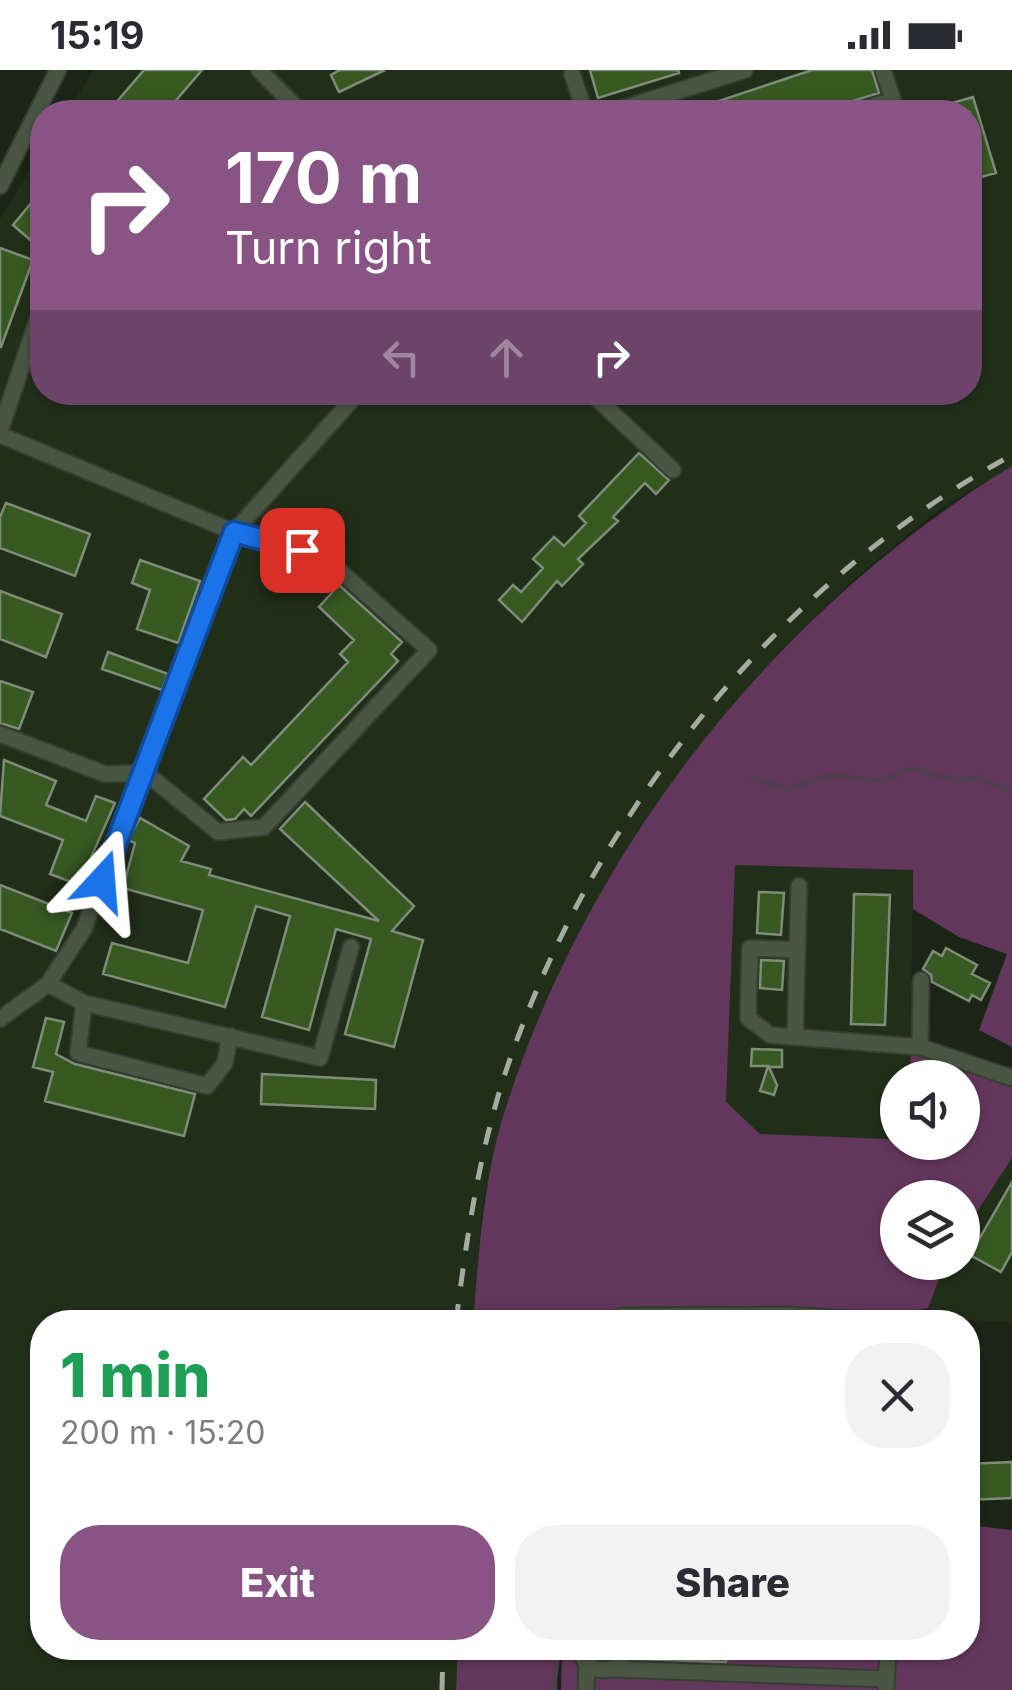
<!DOCTYPE html>
<html lang="en">
<head>
<meta charset="utf-8">
<style>
  :root { --surface:#fff; --page:#f2f2f3; --text:#2b2b33; --muted:#7c7c81; --accent:#885484 }
  body { margin:0; font-family:Inter,sans-serif; background:var(--page); color:var(--text); height:100vh; display:flex; flex-direction:column; font-size:38px; white-space:nowrap }
  * { box-sizing:border-box; margin:0 }
  p { font-size:32px; color:var(--muted) }
  .icon { flex:none; width:55px; height:55px; fill:none; stroke:currentColor; stroke-width:2; stroke-linecap:round; stroke-linejoin:round }
  .map { position:relative; flex:1; overflow:hidden }
  .sheet { position:absolute; left:30px; top:1240px; width:950px; height:350px; display:flex; flex-direction:column; background:var(--surface); border-radius:40px; box-shadow:0 2px 8px #0004 }
  .sheet>* { flex:none }
  .banner { position:absolute; left:30px; top:30px; width:952px; height:305px; border-radius:40px; box-shadow:0 2px 8px #0004; background:#885484; color:#fff; overflow:hidden }
  .buttons { position:absolute; left:880px; top:990px; display:grid; gap:20px }
  .buttons a { display:grid; place-items:center; width:100px; height:100px; border-radius:50%; background:var(--surface); box-shadow:0 2px 8px #0004; font-size:50px }
  .pin { position:absolute; display:grid; place-items:center; width:85px; height:85px; color:#fff; margin:-42px; border-radius:20px; box-shadow:0 5px 15px #0006 }
  .me { position:absolute; width:110px; margin:-55px; rotate:19deg; stroke-linejoin:round; filter:drop-shadow(0 0 8px #0008) }
  .turn { display:flex; align-items:center; gap:35px; height:210px; padding:0 30px; font-size:45px }
  .turn .icon { width:130px; height:130px; stroke-width:2.5 }
  .turn b { display:block; font-size:70px; line-height:85px }
  .lanes { display:flex; align-items:center; height:95px; padding:0 30px; background:#0003; justify-content:center; gap:50px; direction:ltr }
  .lanes .off { opacity:.35 }
  .round { display:grid; place-items:center; flex:none; width:105px; height:105px; border-radius:40px; background:var(--page) }
  .headline { display:flex; align-items:center; justify-content:space-between; height:170px; padding:0 30px }
  h1 { font-size:60px; font-weight:800; line-height:75px; color:#1e9e55 }
  .button { display:flex; gap:20px; margin-top:auto; padding:20px 30px }
  .button a { flex:1; height:115px; border-radius:40px; background:var(--accent); color:#fff; font-size:40px; font-weight:800; line-height:115px; text-align:center }
  .button a+a { background:var(--page); color:var(--text) }
  .status { display:flex; justify-content:space-between; align-items:center; height:70px; padding:0 50px; background:var(--surface); direction:ltr }
  .status svg { height:28px; fill:currentColor }
  .map>svg:first-child { display:block }
</style>
</head>
<body>
<div class="status"><b>15:19</b><svg viewBox="0 0 49 12"><path d="M0 12V9h3v3zM5 12V6h3v6zM10 12V3h3v9zM15 12V0h3v12zM26 1h20v11H26zM47 4h2v5h-2z"/></svg></div>
<div class="map">
<svg width="1012" height="1620" viewBox="0 0 1012 1620">
  <rect width="100%" height="100%" fill="#1b2516"/>
  <path fill="#212f1a" d="M94 0H1012V396L937 441 855 508 778 584 609 809 526 982 483 1132 473 1252H42V1578H458L456 1620H0V149L42 81V322H970V42H67Z
    M735 794 913 800 910 1007 898 1008 897 1070 760 1064 726 1033Z
    M1012 1088V1252L942 1249 928 1238 936 1209 945 1193 962 1192 963 1163Z"/>
  <path fill="#63375c" d="M1012 396V977L979 960 1007 884 959 867 913 839V800L735 795 726 1032 760 1064 962 1072V1008L910 1007 911 976 1012 1008V1088L963 1163 962 1128H898V1192L945 1193 928 1238 912 1241V1252H473C479 1182 483 1112 504 1043 588 778 775 540 1012 396Z
    M968 1455 1012 1460V1620H561L562 1578H968Z
    M458 1578H558L557 1620H456Z"/>
  <g fill="none" stroke-linecap="round" stroke-linejoin="round">
    <path stroke="#50404d" stroke-width="5" d="M752 708 788 719 830 705 881 711 911 698 958 711 978 708 1012 722
      M553 1620 559 1578"/>
  </g>
  <path fill="#365922" stroke="#7f8c79" stroke-width="2.5" d="M144 0H202L166 42H108Z
    M340 0H385L339 22 331 5Z
    M590 0H678L679 3 598 28Z
    M812 0H872L879 23 817 42H686Z
    M973 27 996 103 970 110V42L931 39Z
    M42 120V180L13 155Z
    M0 178 33 190 1 277H0Z
    M639 383 669 410 656 424 645 413 613 447 618 451 578 489 583 494 562 516 557 511 522 552 499 530 513 515 521 522 543 498 533 489 554 467 564 476 586 453 579 446Z
    M6 433 90 464 75 506 0 478V447Z
    M140 490 200 511 178 573 137 559 150 520 132 513Z
    M339 515 402 572 391 584 398 591 251 746 244 739 235 749 226 750 204 729 243 687 251 695 348 592 340 584 354 570 319 537Z
    M0 521 62 544 46 587 0 569Z
    M108 582 168 604 162 620 102 599Z
    M0 611 33 622 19 659 0 653Z
    M4 690 56 711 46 735 86 751 96 726 115 733 79 815 50 804 63 770 0 746Z
    M305 732 414 836 392 861 423 870 394 977 345 964 371 869 336 859 309 960 262 947 290 846 256 836 225 937 103 904 112 873 188 893 203 840 123 818 135 773 128 770 140 748 189 776 181 791 211 799 209 805 379 851 280 759Z
    M0 815 72 843 56 881 0 859Z
    M759 822 784 823 781 865 757 863Z
    M854 824 890 825 885 955 851 954Z
    M946 878 977 895 972 904 990 913 981 930 972 925 969 931 932 912 931 905 923 899 933 881 942 886Z
    M761 890 784 891 782 920 760 918Z
    M46 948 64 952 56 984 75 994 195 1024 184 1066 45 1031 53 1002 33 997Z
    M752 979 782 980V997H769L777 1015 774 1025 760 1021 768 996H751Z
    M262 1004 376 1010 375 1039 261 1034Z
    M1012 1112V1182L1001 1202 970 1185Z
    M1012 1392V1428L968 1430V1394Z
    M648 1578H727L726 1592 636 1589 639 1581H648Z"/>
  <g fill="none" stroke-linecap="round" stroke-linejoin="round">
    <defs>
      <path id="minor" d="M259 0 301 42
        M572 4 585 42
        M611 42 745 0
        M854 42 893 30 883 0
        M0 116 58 0
        M590 322 673 400
        M0 361 42 236
        M0 365 234 462 302 480 341 502 429 580 264 757 218 762 146 703 105 704 0 664
        M799 816 795 967 920 977 1012 1008
        M48 914 84 933 320 988 351 877
        M84 933 78 983 207 1016 225 993 230 966
        M0 949 48 914 84 859 123 751 146 703 210 515 234 462 359 322
        M795 967 770 965 748 948 750 878 797 880
        M920 977 921 910
        M616 1252 622 1246 791 1245 888 1252
        M579 1578 587 1595 586 1620
        M587 1595C607 1605 621 1599 628 1578
        M614 1599 886 1609
        M886 1620 888 1578"/>
    </defs>
    <use href="#minor" stroke="#363e33" stroke-width="19"/>
    <path stroke="#70796c" stroke-width="2.5" stroke-dasharray="8 5" stroke-linecap="butt" d="M777 1589 778 1578"/>
    <use href="#minor" stroke="#4a5644" stroke-width="15"/>
    <path stroke="#a4aba0" stroke-width="5" stroke-dasharray="18 18" stroke-linecap="butt" d="M456 1252C467 1164 480 1076 509 992 596 740 777 514 1012 385
      M442 1620 443 1578"/>
  </g>
  <g fill="none" stroke-linecap="round" stroke-linejoin="round">
    <defs>
      <path id="route" d="M102 811 234 462 302 480"/>
    </defs>
    <use href="#route" stroke="#114b97" stroke-width="25"/>
    <use href="#route" stroke="#1a73e8" stroke-width="18"/>
  </g>
</svg>
<div class="buttons">
<a><svg class="icon" aria-label="sound" viewBox="0 0 24 24"><path d="M4 9h4l5-4v14l-5-4H4zM17 9q2 3 0 6"/></svg></a>
<a><svg class="icon" aria-label="layers" viewBox="0 0 24 24"><path d="M12 4l9 5-9 5-9-5zM3 14l9 5 9-5"/></svg></a>
</div>
<div class="pin" style="left:302px;top:480px;background:#d93025"><svg class="icon" aria-label="arrive" viewBox="0 0 24 24"><path d="M6 21V4h12l-3 4 3 4H6"/></svg></div>
<svg class="me" style="left:102px;top:811px" viewBox="-20 -20 40 40"><path d="M0-17L14 15 0 8-14 15z" fill="#1a73e8" stroke="#fff" stroke-width="4"/></svg>
<div class="banner">
<div class="turn"><svg class="icon" aria-label="right" viewBox="0 0 24 24"><path d="M7 20v-9h11M14 6l5 5-5 5"/></svg><div><b>170 m</b>Turn right</div></div>
<div class="lanes"><svg class="icon off" aria-label="left" viewBox="0 0 24 24"><path d="M17 20v-9H6M10 6l-5 5 5 5"/></svg><svg class="icon off" aria-label="ahead" viewBox="0 0 24 24"><path d="M12 20V5M6 11l6-6 6 6"/></svg><svg class="icon" aria-label="right" viewBox="0 0 24 24"><path d="M7 20v-9h11M14 6l5 5-5 5"/></svg></div>
</div>
<section class="sheet">
<div class="headline"><div><h1>1 min</h1><p>200 m · 15:20</p></div><a class="round"><svg class="icon" aria-label="close" viewBox="0 0 24 24"><path d="M6 6l12 12M18 6L6 18"/></svg></a></div>
<div class="button"><a>Exit</a><a>Share</a></div>
</section>
</div>
</body>
</html>
